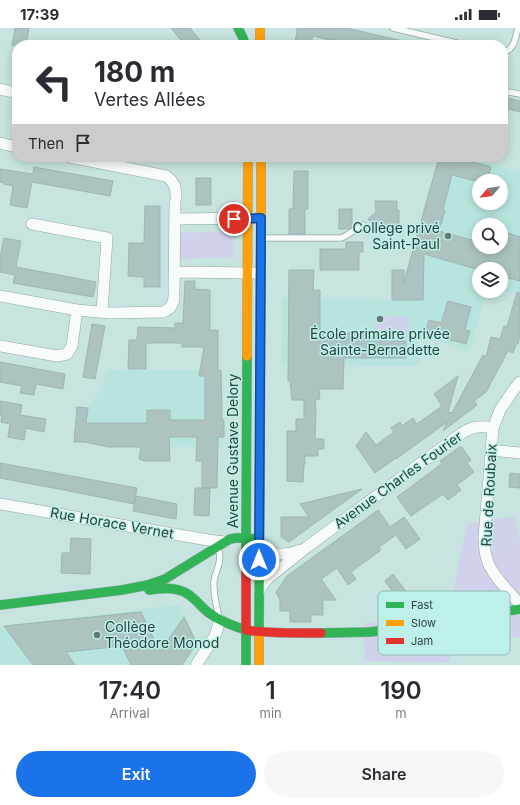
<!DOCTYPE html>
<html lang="en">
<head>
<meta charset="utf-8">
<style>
  :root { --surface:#fff; --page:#f7f7f7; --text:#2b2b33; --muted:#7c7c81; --accent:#1a73e8 }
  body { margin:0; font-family:Inter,sans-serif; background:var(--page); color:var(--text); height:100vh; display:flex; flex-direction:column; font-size:15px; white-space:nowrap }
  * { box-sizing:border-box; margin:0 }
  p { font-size:13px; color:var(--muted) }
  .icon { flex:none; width:22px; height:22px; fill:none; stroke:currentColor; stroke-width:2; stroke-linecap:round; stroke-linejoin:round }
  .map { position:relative; height:637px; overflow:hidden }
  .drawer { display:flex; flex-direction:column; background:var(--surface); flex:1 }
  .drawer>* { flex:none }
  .hud { position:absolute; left:12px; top:12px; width:496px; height:122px; border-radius:16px; box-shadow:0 2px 10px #0003; background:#fff; color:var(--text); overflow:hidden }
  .needle { width:26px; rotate:241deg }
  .buttons { position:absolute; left:472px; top:146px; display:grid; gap:8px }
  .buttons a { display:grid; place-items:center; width:36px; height:36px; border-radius:50%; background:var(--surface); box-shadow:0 2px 10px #0003; font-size:20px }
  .pin { position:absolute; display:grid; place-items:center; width:34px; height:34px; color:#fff; margin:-17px; border:2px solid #fff; border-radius:50%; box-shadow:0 1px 4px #0007 }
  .me { position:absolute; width:44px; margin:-22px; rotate:0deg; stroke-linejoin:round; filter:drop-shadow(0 0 3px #0008) }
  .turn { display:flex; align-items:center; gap:14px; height:84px; padding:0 16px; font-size:18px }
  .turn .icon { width:52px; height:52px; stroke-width:2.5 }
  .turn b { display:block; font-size:28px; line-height:34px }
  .then { display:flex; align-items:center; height:38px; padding:0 16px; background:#0003; gap:8px; font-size:15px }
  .eta { display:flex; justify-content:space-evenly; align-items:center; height:68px; text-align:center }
  .eta b { font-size:24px; font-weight:600; line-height:28px }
  .action { display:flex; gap:8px; margin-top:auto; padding:8px 16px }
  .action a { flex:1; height:46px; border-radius:24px; background:var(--accent); color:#fff; font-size:16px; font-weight:600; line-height:46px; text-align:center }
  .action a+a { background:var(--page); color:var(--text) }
  .status { display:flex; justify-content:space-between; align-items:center; height:28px; padding:0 20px; background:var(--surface); direction:ltr }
  .status svg { height:11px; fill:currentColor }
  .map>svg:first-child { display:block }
</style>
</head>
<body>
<div class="status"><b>17:39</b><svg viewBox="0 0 49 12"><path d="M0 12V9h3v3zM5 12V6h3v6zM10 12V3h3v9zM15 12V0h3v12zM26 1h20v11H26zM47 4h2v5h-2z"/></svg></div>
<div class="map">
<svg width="520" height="637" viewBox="0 0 520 637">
  <rect width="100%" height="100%" fill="#c8e4e0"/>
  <path fill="#b7e5de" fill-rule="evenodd" d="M439 129H463L520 144V268L501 262V241H479V263H486L470 323 425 310H417L420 333 415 338 282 337V270L391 272 392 242H423V239L426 227 413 223ZM479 153H501V175H479ZM479 197H501V219H479Z
    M108 342H221L222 391 224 392 223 419H109L84 414 87 380 102 360Z
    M180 577 198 616 184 637H0V598Z"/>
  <path fill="#d0d1eb" d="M233 203 234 229 180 231 179 205Z
    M376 288 409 289 408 306 375 305Z
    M515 488 520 514V609L497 610 496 603 459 606 448 635 365 633 364 595 449 584 467 496Z"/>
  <path fill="#acc3c2" stroke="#9eb5b4" d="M15 0H29L26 17H12Z
    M171 0H190L204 17H185Z
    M297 0H346L403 13 402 17H352L313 8 310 17H294L297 5 296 4Z
    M503 69 520 73V84L503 80Z
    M439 129H454L491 139 487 153H476L452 147 443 182 445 183 439 203 479 214V219H501V216L505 217 508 205 520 209V253L501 248V241H476L424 226 423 272H392V242H404V254Z
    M34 139 113 153 110 168 32 154 27 180 10 177 13 158 4 156V155L0 154V141L33 146Z
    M294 143H308V181H305V206H289V181H293Z
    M196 150H211V177H196Z
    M375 173H397V183L399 182V202H385L384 203H372L373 195 368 191 376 184Z
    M145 178H160V259H144V249L128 248 129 215H144Z
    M339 181H352V199L348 201H339Z
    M4 210 21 213 16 239 96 254 93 269 13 255 15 247 0 244V229Z
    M346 214H363V224H359V242H320V221H346Z
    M289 242H314L313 262H320V305H392V313H406V330H344L343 361H319L320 371 315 372 316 382 315 411H324V421H318V428H305V436H304L303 454 287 453V403H296V391H304V372H292L290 353H288Z
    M185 253H195V261L210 262V302H218V342H221L222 392H224V409H218L217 460H202V433H196L197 409H169L170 433H145L139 431 141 419H108L85 414H74L77 379 88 380 86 395H147V382H170V392H205V348H199L204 319H182V315H146V341H128L129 312H137L138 299 175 300V295H183Z
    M517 264 520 265V308L518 316H516L513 325 508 323 486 364 474 373 477 377 443 403 447 394 396 431V430L375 445 356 418 366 404 376 417 394 404 391 400 400 394 402 398 413 390 417 396 442 378 434 366 458 348 448 384 452 385 483 327 486 329 491 309 500 311 504 298 507 299Z
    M448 273 471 279 465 302 470 303 466 316 425 305 429 292 441 295Z
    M92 296 105 298 95 351 83 349Z
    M0 334 65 346 63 361 36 356 34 367 20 365 22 358 0 354Z
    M0 373 22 377 20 387 46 391 44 404 26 400 24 412 8 409 10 396 1 394 2 388 0 387Z
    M461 418 471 432 467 435 474 444 457 457 461 462 448 472 443 466 411 488 397 469 436 440 442 435 440 433Z
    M0 435 137 460 134 476 64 462 0 450Z
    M510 445 520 446V460L509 459Z
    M195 460H210L209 488 194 487Z
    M362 461 289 514 281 509V489H309L300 476Z
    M136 468 177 476 176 491 133 483Z
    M378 482 390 499 404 489 420 511 406 521 396 507 379 519 381 522 351 544 356 551 348 557 337 540 321 551 336 572H323V587H311V594H290V583H280V572L276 564 287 548Z
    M71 510 91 511 90 546 61 545 62 525H70Z
    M393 546 414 574 421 583H407L385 553Z
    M141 584 160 624 184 589 196 614 194 619 182 637H131L122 618 66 624 75 637H33L4 598Z"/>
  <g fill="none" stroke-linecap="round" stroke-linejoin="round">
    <defs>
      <path id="lane" d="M393 0 465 17
        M503 25C515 21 515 10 518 0
        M503 63 520 66
        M262 210H342L363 197
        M218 520C223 534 216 540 214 553 213 565 216 577 219 588"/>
      <path id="street" d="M0 61 17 65
        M0 115 17 119
        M70 129 166 148C175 154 176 160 176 170
        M175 191 254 190
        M32 196 107 210 102 284
        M175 244 254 245
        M174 263 175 175
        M0 268 77 282 110 285 163 284C171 281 174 276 174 268
        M0 318 57 328 67 326 72 318 77 282
        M520 354 512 364 500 382 493 400 484 509C484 519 485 528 489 537 495 550 510 565 520 576
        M491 422 520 425
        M0 476 208 512 224 514
        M254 523C272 524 280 530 300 522
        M260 562 262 558 267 551 307 519 462 405C472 398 481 398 493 400
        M196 637 215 608 220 592"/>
      <path id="fast" d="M238 0 243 10 245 17
        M246 522 247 328
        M149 562C165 560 180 558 193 570 199 575 203 581 209 585 220 593 233 598 246 602V637
        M0 577 122 562 148 557 165 551 230 511 236 510H249L254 511 257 515
        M259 604 261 217
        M321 605 370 604 396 601 520 581"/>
      <path id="slow" d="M260 0V17
        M261 217V129
        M247 328 248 129
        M259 604V637"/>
      <path id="jam" d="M246 522V602C271 606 296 605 321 605"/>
    </defs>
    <use href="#lane" stroke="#92a7a4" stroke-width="7"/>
    <use href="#street" stroke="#92a7a4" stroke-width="12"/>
    <use href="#fast" stroke="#92a7a4" stroke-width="10"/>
    <use href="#slow" stroke="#92a7a4" stroke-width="10"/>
    <use href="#jam" stroke="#92a7a4" stroke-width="10"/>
    <use href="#lane" stroke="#f7fbfa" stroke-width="5.5"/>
    <use href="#street" stroke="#f7fbfa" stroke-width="11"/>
    <use href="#fast" stroke="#30b455" stroke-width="9"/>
    <use href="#slow" stroke="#ff9f0a" stroke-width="9"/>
    <use href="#jam" stroke="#e5322d" stroke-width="9"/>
  </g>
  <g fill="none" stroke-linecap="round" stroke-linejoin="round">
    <defs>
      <path id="route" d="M234 191 261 190 259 532"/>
    </defs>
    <use href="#route" stroke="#114b97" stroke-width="10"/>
    <use href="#route" stroke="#1a73e8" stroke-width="7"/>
  </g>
  <g fill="#637a76" stroke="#bcf0e8" stroke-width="1.5">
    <circle cx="448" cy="208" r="4"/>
    <circle cx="380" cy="291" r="4"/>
    <circle cx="97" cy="607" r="4"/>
  </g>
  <g text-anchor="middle" stroke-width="3" stroke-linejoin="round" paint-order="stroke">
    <g font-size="14" fill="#2c413d" stroke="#bcf0e8" text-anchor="end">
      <text x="440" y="205">Collège privé<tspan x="440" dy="16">Saint-Paul</tspan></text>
      <text x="380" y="311" text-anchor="middle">École primaire privée<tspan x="380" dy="16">Sainte-Bernadette</tspan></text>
      <text x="105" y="604" text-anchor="start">Collège<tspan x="105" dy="16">Théodore Monod</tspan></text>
    </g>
    <g font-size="14" fill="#2c413d" stroke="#bcf0e8">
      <text transform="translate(233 423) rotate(-90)" y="5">Avenue Gustave Delory</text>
      <text transform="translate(398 452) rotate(-36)" y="5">Avenue Charles Fourier</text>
      <text transform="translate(489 467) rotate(-87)" y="5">Rue de Roubaix</text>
      <text transform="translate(112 495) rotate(10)" y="5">Rue Horace Vernet</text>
    </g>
  </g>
  <rect x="378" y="563" width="132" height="64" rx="6" fill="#bcf0e8" stroke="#91bcb5" stroke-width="1"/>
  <rect x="386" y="574" width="18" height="6" fill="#30b455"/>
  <rect x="386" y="592" width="18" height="6" fill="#ff9f0a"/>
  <rect x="386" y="610" width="18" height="6" fill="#e5322d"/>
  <g font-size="11" fill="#2c413d">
    <text x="411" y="581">Fast</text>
    <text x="411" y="599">Slow</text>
    <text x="411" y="617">Jam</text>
  </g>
</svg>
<div class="buttons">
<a><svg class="needle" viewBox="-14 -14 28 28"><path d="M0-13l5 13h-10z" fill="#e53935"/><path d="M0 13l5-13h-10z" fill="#7c7c81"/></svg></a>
<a><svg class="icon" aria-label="search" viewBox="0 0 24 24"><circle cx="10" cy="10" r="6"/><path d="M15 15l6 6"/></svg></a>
<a><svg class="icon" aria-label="layers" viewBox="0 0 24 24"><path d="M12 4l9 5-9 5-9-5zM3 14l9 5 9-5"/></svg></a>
</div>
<div class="pin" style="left:234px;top:191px;background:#d93025"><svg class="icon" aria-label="arrive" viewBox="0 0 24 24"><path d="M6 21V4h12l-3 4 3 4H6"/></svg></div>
<svg class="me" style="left:259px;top:532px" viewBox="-20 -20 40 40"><circle r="17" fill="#1a73e8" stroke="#fff" stroke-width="3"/><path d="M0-11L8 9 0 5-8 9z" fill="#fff"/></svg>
<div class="hud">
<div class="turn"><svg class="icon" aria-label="left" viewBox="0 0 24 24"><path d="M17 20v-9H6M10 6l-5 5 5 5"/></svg><div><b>180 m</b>Vertes Allées</div></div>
<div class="then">Then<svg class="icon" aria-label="arrive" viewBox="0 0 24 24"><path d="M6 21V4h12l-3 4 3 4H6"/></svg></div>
</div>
</div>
<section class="drawer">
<div class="eta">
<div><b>17:40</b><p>Arrival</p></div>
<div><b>1</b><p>min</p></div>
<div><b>190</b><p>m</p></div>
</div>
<div class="action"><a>Exit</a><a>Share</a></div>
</section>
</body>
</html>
